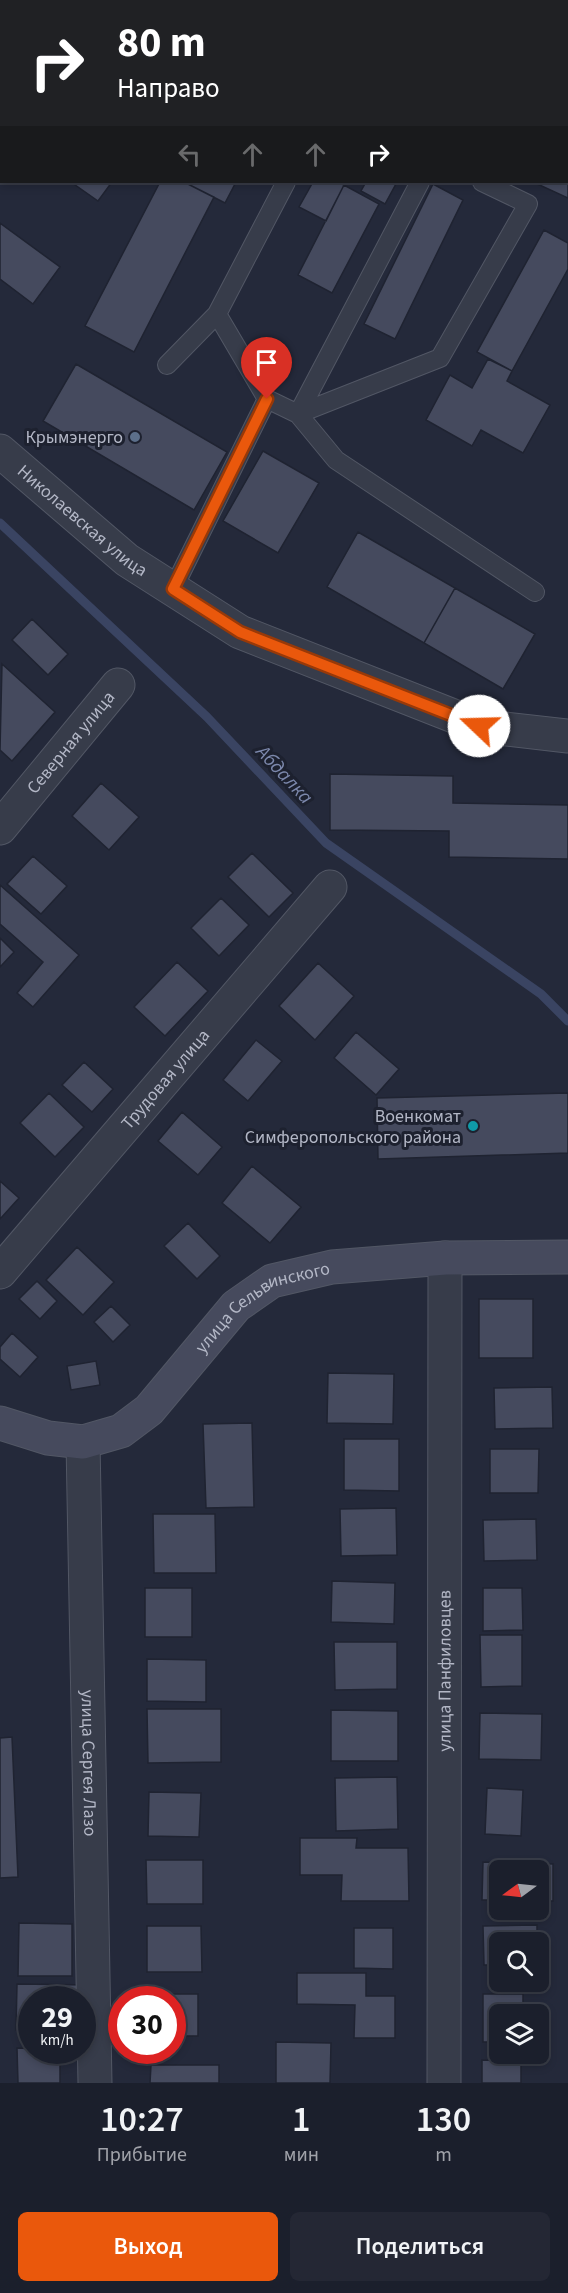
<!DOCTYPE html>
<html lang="ru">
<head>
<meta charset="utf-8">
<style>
  :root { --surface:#1b1f2c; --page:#242734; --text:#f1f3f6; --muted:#a0a2a9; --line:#393d48; --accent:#ea580c }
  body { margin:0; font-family:"Source Sans 3",sans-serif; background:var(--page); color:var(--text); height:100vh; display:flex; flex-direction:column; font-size:22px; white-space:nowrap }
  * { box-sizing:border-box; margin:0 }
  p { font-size:20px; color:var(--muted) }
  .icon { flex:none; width:33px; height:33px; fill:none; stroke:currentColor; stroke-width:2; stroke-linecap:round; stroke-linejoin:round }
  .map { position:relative; height:2083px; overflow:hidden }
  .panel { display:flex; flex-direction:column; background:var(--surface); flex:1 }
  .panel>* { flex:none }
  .guide { position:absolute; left:0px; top:0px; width:568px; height:183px; box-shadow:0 3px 9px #0003,0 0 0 2px var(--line); background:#202124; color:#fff; overflow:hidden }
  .needle { width:39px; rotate:255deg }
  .controls { position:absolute; left:489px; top:1860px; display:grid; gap:12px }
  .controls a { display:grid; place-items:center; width:60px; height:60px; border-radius:9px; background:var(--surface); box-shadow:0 3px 9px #0003,0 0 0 2px var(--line); font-size:30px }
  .speed { position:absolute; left:18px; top:1986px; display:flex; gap:12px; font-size:30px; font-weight:700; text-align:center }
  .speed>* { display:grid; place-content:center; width:78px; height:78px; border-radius:50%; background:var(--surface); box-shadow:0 3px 9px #0003,0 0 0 2px var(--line); line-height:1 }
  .speed small { font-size:15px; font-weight:400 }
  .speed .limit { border:9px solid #d22; background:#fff; color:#111 }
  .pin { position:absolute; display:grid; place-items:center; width:51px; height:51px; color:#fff; margin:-62px -26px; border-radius:50% 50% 50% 0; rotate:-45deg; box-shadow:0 0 6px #0007 }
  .pin .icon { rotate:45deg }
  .me { position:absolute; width:66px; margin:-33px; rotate:291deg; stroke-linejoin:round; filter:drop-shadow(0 0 4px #0008) }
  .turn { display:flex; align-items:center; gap:21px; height:126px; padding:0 18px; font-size:27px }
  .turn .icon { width:78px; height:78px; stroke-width:2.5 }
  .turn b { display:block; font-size:42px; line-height:51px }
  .lanes { display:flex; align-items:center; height:57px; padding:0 18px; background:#0003; justify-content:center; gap:30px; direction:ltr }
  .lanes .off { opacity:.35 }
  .eta { display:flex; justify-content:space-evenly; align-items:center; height:102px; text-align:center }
  .eta b { font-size:36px; font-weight:600; line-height:42px }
  .button { display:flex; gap:12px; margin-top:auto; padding:12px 18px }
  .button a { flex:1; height:69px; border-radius:9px; background:var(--accent); color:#fff; font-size:24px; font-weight:600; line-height:69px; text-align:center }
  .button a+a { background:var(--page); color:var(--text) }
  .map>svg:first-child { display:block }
</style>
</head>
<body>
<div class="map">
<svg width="568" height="2083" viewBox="0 0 568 2083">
  <rect width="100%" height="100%" fill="#24293a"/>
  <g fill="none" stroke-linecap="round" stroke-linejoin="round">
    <path stroke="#3a4462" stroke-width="9" d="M0 523 207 717 326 843 541 994 568 1021"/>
  </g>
  <path fill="#454a5e" stroke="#1f2331" stroke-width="1.5" d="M0 0H52L54 2H2V27Z
    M387 0H469L468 2Z
    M567 136 568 137V198L533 182H567Z
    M71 182H112L98 201Z
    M160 182H184L214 197 134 352 85 326Z
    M184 182H236L225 203Z
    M313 182H337L344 185 326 221 299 207Z
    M366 182H397L385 204 361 191Z
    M433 184 463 200 395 339 364 324Z
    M344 185 379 204 332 293 298 275Z
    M0 223 60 267 33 304 0 279Z
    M544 230 568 243V269L512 371 477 352Z
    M488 359 512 371 507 381 550 405 523 453 481 430 472 446 426 420 450 375 472 388Z
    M76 364 227 452 194 510 43 421Z
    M263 451 319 483 278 553 223 521Z
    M358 532 455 588 424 643 327 587Z
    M455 588 535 634 503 689 424 643Z
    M32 619 68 654 48 675 12 640Z
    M2 664 55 712 12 761 0 750Z
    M330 774 453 776V803L568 805V859L449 857V831L330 830Z
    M101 783 139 817 109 850 72 816Z
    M252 853 293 893 269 917 228 877Z
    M33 856 67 886 41 914 7 884Z
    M0 885 79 955 33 1007 17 993 43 962 0 924Z
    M221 898 249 925 219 956 191 928Z
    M0 938 14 952 0 967Z
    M177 962 208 991 165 1036 134 1007Z
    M318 963 354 996 315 1040 279 1006Z
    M356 1032 399 1069 376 1095 334 1058Z
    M256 1040 282 1061 248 1101 223 1080Z
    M84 1062 113 1089 92 1112 62 1085Z
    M49 1093 84 1127 55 1157 20 1123Z
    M568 1093V1153L378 1159 377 1098Z
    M182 1112 222 1147 198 1175 158 1141Z
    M252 1166 301 1207 270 1243 222 1203Z
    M0 1181 19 1198 0 1219Z
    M188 1223 220 1256 197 1279 164 1246Z
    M77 1247 114 1282 83 1315 46 1280Z
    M37 1281 57 1301 40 1319 19 1299Z
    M479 1299H533V1358H479Z
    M111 1306 130 1325 113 1342 94 1322Z
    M12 1333 38 1357 20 1377 0 1359V1347Z
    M96 1361 100 1385 71 1390 67 1366Z
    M328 1373 394 1374 393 1424 327 1423Z
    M552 1387 553 1428 495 1429 494 1388Z
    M252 1423 254 1507 206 1508 203 1424Z
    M344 1439H399V1491L344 1490Z
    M490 1449H539L538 1493H490Z
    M396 1508 397 1555 341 1556 340 1509Z
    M153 1514H215L216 1573H154Z
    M536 1519 537 1560 484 1561 483 1520Z
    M332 1581 395 1583 394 1624 331 1622Z
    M145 1588H192V1637H145Z
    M483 1588H522L523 1630 483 1631Z
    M480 1635H522V1686L481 1687Z
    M334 1642H397V1689L335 1690Z
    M147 1659 206 1660V1702L147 1701Z
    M147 1709H221V1762L148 1763Z
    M331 1710 398 1711V1761H331Z
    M480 1713 542 1714 541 1760 479 1759Z
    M12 1737 18 1877 0 1878V1738Z
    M397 1777 398 1829 336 1831 335 1778Z
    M487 1788 523 1790 521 1836 485 1834Z
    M149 1792 201 1793 199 1837 148 1836Z
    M300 1838H357L356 1848H408L409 1901H341L342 1875H300Z
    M146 1860H203V1904H147Z
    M483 1862 553 1864V1901H538V1870H500V1900H482Z
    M19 1923 72 1924V1976H18Z
    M537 1925V1942H500V1965H484L483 1926Z
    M147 1926H201L202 1972H147Z
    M354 1928H393V1969L354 1968Z
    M297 1973H366V1996H395V2038H354L355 2005 297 2004Z
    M17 1984 89 1985 82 2000H32V2030H16Z
    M149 1994H198V2036H172V2000H149Z
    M483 1994H523V2014H500V2042H483Z
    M276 2042 331 2043 330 2083H276Z
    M17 2048 60 2050V2083H18Z
    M482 2060 521 2061V2083H482Z
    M151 2065H219V2083H150Z"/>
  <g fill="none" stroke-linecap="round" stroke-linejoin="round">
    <defs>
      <path id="lane" d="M131 0 133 2
        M204 2 205 0
        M0 149 2 146
        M420 182 298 414 336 460 535 592
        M217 314 286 182
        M167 365 217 314 267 399 173 589
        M267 399 298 414 440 358 528 204 482 182"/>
      <g id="street">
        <path id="s1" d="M0 451 127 560 240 632 479 726 568 736"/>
        <path id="s2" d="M0 828 118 685"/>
        <path id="s3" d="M0 1272 330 887"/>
        <path id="s4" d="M83 1442 95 2083"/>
        <path id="s5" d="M444 2083 445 1258"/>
      </g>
      <g id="secondary">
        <path id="s6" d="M0 1423 48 1438 83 1442 121 1431 149 1410 236 1306 272 1281 332 1267 445 1258 568 1257"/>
      </g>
    </defs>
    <use href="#lane" stroke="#525765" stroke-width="20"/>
    <use href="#street" stroke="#525765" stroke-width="35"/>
    <use href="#secondary" stroke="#525765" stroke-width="35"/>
    <use href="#lane" stroke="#373c4a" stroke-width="18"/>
    <use href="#street" stroke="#373c4a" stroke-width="33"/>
    <use href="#secondary" stroke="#464a5d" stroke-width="33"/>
  </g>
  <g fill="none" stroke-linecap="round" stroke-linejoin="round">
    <defs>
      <path id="route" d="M267 399 173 589 240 632 479 726"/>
    </defs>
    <use href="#route" stroke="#983908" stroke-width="15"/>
    <use href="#route" stroke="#ea580c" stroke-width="10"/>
  </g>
  <circle fill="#5c6f8a" stroke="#1d212f" stroke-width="2" cx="135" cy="437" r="6"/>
  <circle fill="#0f9aa8" stroke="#1d212f" stroke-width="2" cx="473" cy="1126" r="6"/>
  <g text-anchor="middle" stroke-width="6" stroke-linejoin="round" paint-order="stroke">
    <g font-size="18" fill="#b3b7c6" stroke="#1d212f" text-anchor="end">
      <text x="123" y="443">Крымэнерго</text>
      <text x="461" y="1122">Военкомат<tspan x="461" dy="21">Симферопольского района</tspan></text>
    </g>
    <g font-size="18" fill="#b3b7c6" stroke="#1d212f">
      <text dy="6" stroke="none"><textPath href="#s1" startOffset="108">Николаевская улица</textPath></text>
      <text dy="6" stroke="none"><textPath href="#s2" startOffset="111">Северная улица</textPath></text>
      <text dy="6" stroke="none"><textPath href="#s3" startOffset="254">Трудовая улица</textPath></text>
      <text dy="6" stroke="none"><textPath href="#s6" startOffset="318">улица Сельвинского</textPath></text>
      <text dy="6" stroke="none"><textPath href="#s5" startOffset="412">улица Панфиловцев</textPath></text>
      <text dy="6" stroke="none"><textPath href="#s4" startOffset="321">улица Сергея Лазо</textPath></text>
    </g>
    <g font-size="20" font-style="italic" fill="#7c88ac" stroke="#1d212f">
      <text transform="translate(285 774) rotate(47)" y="7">Абдалка</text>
    </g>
  </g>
</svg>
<div class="controls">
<a><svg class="needle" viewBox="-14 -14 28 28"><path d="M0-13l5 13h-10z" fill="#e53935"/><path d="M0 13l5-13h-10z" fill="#a0a2a9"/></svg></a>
<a><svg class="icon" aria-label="search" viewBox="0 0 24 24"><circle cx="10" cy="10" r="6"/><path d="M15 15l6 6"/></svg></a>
<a><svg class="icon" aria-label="layers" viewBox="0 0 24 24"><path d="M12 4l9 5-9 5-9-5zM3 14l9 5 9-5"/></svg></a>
</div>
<div class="speed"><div>29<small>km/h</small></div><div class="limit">30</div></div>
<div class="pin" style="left:267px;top:399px;background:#d93025"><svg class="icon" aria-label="arrive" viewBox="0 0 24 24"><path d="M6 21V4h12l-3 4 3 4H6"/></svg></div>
<svg class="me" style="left:479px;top:726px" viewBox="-20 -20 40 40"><circle r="19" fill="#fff"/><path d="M0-13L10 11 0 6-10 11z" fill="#ea580c"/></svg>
<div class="guide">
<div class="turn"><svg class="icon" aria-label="right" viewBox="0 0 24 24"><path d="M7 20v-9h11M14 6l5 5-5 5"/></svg><div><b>80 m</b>Направо</div></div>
<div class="lanes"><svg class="icon off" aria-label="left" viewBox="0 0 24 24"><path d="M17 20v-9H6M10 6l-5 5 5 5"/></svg><svg class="icon off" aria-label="ahead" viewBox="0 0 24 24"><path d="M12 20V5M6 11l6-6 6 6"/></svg><svg class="icon off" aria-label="ahead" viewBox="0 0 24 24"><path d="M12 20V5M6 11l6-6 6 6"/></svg><svg class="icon" aria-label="right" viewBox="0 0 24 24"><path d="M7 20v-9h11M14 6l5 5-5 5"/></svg></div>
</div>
</div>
<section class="panel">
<div class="eta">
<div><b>10:27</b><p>Прибытие</p></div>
<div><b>1</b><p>мин</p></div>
<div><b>130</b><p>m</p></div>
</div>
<div class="button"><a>Выход</a><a>Поделиться</a></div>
</section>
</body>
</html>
